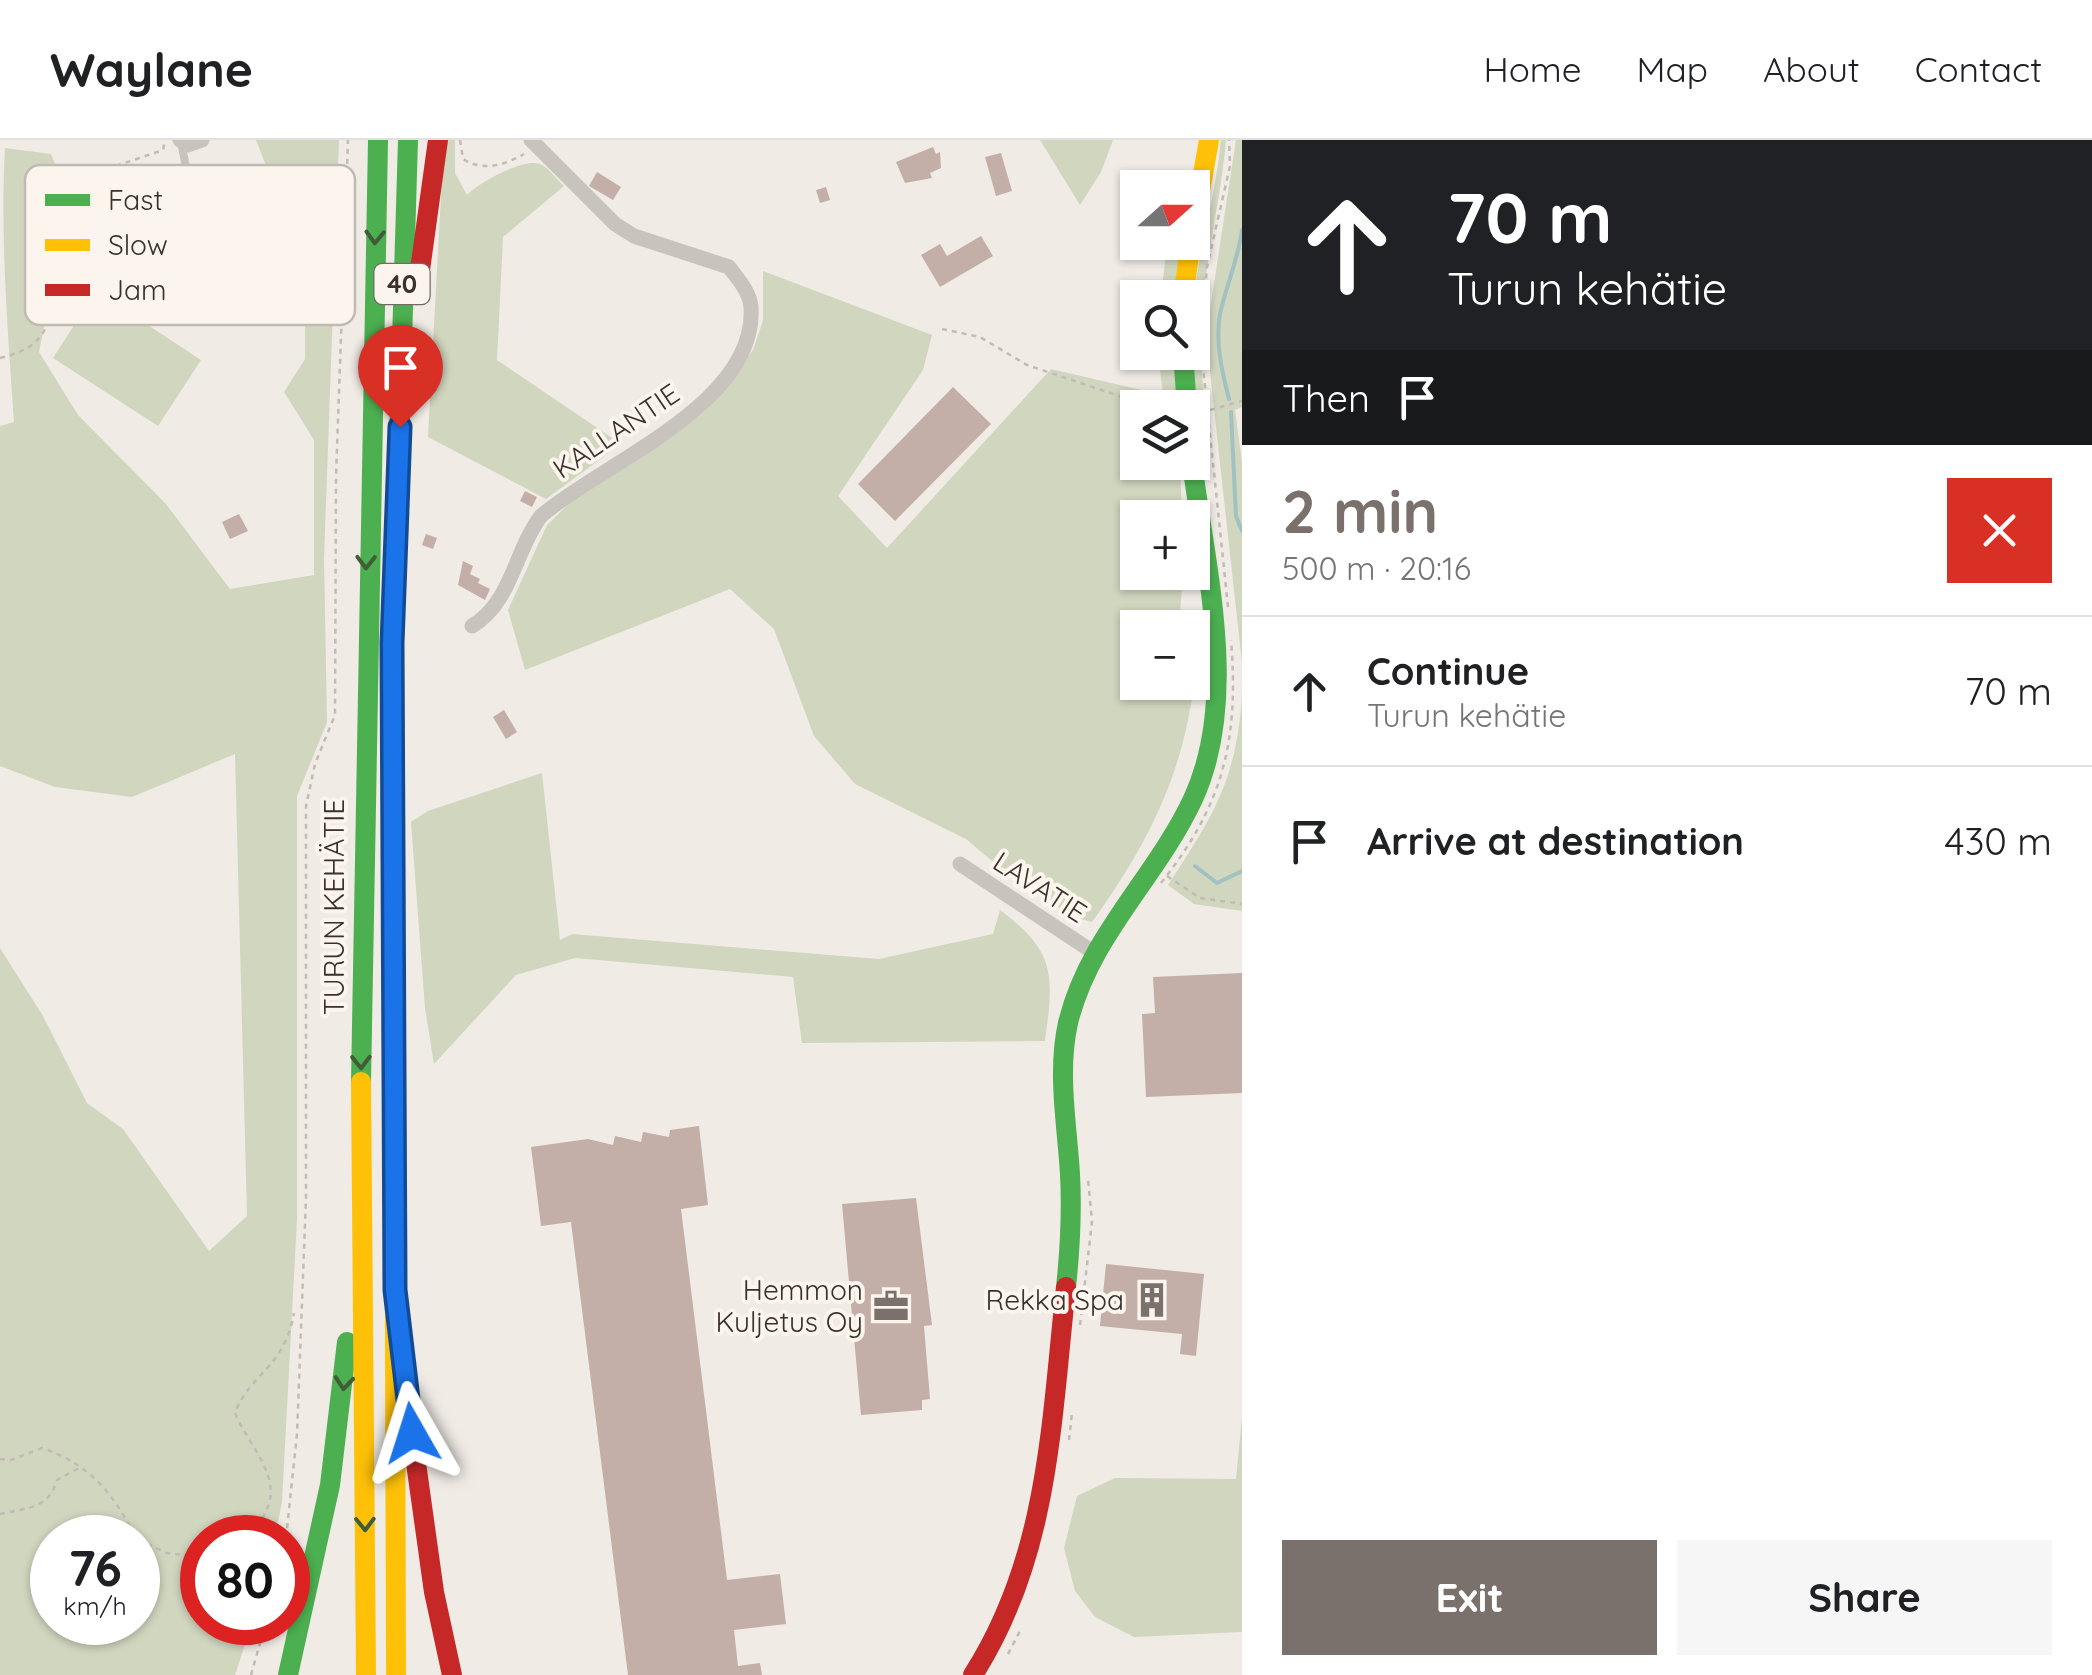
<!DOCTYPE html>
<html lang="en">
<head>
<meta charset="utf-8">
<style>
  :root { --surface:#fff; --page:#f6f6f6; --text:#202124; --muted:#757577; --line:#e0e0e0; --accent:#7a716c }
  body { margin:0; font-family:Quicksand,sans-serif; background:var(--page); color:var(--text); height:100vh; display:flex; flex-direction:column; font-size:38px; white-space:nowrap }
  * { box-sizing:border-box; margin:0 }
  p { font-size:32px; color:var(--muted) }
  .icon { flex:none; width:55px; height:55px; fill:none; stroke:currentColor; stroke-width:2; stroke-linecap:round; stroke-linejoin:round }
  .map { position:relative; flex:1; overflow:hidden }
  .side { display:flex; flex-direction:column; background:var(--surface); width:850px }
  .side>* { flex:none }
  .guide { background:#202124; color:#fff; overflow:hidden }
  .needle { width:65px; rotate:69deg }
  .buttons { position:absolute; left:1120px; top:30px; display:grid; gap:20px }
  .buttons a { display:grid; place-items:center; width:90px; height:90px; border-radius:0px; background:var(--surface); box-shadow:0 2px 8px #0004; font-size:50px }
  .speed { position:absolute; left:30px; top:1375px; display:flex; gap:20px; font-size:50px; font-weight:700; text-align:center }
  .speed>* { display:grid; place-content:center; width:130px; height:130px; border-radius:50%; background:var(--surface); box-shadow:0 2px 8px #0004; line-height:1 }
  .speed small { font-size:25px; font-weight:400 }
  .speed .limit { border:15px solid #d22; background:#fff; color:#111 }
  .pin { position:absolute; display:grid; place-items:center; width:85px; height:85px; color:#fff; margin:-102px -42px; border-radius:50% 50% 50% 0; rotate:-45deg; box-shadow:0 0 10px #0007 }
  .pin .icon { rotate:45deg }
  .me { position:absolute; width:110px; margin:-55px; rotate:354deg; stroke-linejoin:round; filter:drop-shadow(0 0 8px #0008) }
  .turn { display:flex; align-items:center; gap:35px; height:210px; padding:0 40px; font-size:45px }
  .turn .icon { width:130px; height:130px; stroke-width:2.5 }
  .turn b { display:block; font-size:70px; line-height:85px }
  .then { display:flex; align-items:center; height:95px; padding:0 40px; background:#0003; gap:20px; font-size:38px }
  .round { display:grid; place-items:center; flex:none; width:105px; height:105px; border-radius:0px; background:var(--page) }
  .head { display:flex; align-items:center; justify-content:space-between; height:170px; padding:0 40px }
  h1 { font-size:60px; font-weight:700; line-height:75px; color:var(--accent) }
  .action { display:flex; gap:20px; margin-top:auto; padding:20px 40px }
  .action a { flex:1; height:115px; border-radius:0px; background:var(--accent); color:#fff; font-size:40px; font-weight:700; line-height:115px; text-align:center }
  .action a+a { background:var(--page); color:var(--text) }
  ul { padding:0; list-style:none }
  li { display:flex; align-items:center; gap:30px; height:150px; padding:0 40px; border-top:2px solid var(--line) }
  li div { flex:1 }
  li b { display:block; font-size:38px }
  li em { font-style:normal }
  header { display:flex; align-items:center; gap:60px; box-sizing:border-box; height:140px; padding:0 50px; background:var(--surface); border-bottom:2px solid var(--line) }
  header strong { font-size:48px }
  nav { display:flex; gap:55px; margin-inline-start:auto; font-size:35px }
  main { display:flex; flex:1; min-height:0 }
  .map>svg:first-child { display:block }
</style>
</head>
<body>
<header>
<strong>Waylane</strong>
<nav><a>Home</a><a>Map</a><a>About</a><a>Contact</a></nav>
</header>
<main>
<div class="map">
<svg width="1242" height="1535" viewBox="0 0 1242 1535">
  <rect width="100%" height="100%" fill="#f0ebe5"/>
  <path fill="#d1d6bf" fill-rule="evenodd" d="M256 0H339L324 419 327 582 297 656V1079L282 1362 275 1397 202 1398V1482L252 1483 235 1535H0V808L43 876 87 963 123 989 209 1111 247 1076 235 614 132 657 55 647 0 626V286L14 282C8 193 0 97 5 8L51 14 65 48 93 65 99 77 61 102 39 212 78 275 166 364 230 449 314 435V300L284 252 305 219V63L272 41ZM52 1398H138V1482H52Z
    M444 0H455V33L467 55C478 43 523 18 540 24 549 28 557 40 564 46L503 97 497 220 621 304 546 359 428 297Z
    M1040 0H1113L1101 32 1080 65Z
    M1221 0H1226C1217 97 1191 160 1205 262L1200 265C1173 178 1213 87 1221 0Z
    M1236 0H1242V267L1235 270 1242 322V523L1206 196Z
    M1175 103H1184L1175 157 1161 158 1167 104 1174 107Z
    M763 131 932 195 923 230 838 356 887 408 1051 229 1163 255 1158 213H1175L1178 267 1138 268V322L1180 323 1182 377 1138 378V432L1183 433 1179 487 1138 488V542H1192L1193 497 1197 499C1194 611 1157 692 1092 782L1074 777 1010 736 966 699 855 644 814 596 774 489 730 449 525 530 508 470 547 385 574 359 703 273 753 210 763 181Z
    M96 151 201 220 158 286 53 218Z
    M1242 557V771L1194 764 1168 745C1213 676 1236 641 1242 557Z
    M542 633 560 800 572 794 879 819 993 794 1000 770C1056 812 1054 835 1045 901L802 903 793 837 575 818 516 835 434 924 425 868 411 682 428 671Z
    M1242 1278V1492L1134 1497 1095 1477 1075 1451 1064 1408 1077 1356 1115 1338 1236 1339Z"/>
  <g fill="none" stroke-linecap="round" stroke-linejoin="round">
    <path stroke="#a1c2c1" stroke-width="4" d="M1229 259C1222 231 1215 203 1220 174 1226 146 1238 120 1242 90
      M1231 272 1236 376 1242 391
      M1195 726 1217 743 1242 731"/>
  </g>
  <path fill="#c3afa7" d="M933 7 936 14 940 12 941 28 930 33 932 38 905 43 896 22Z
    M1001 13 1012 51 996 56 985 17Z
    M597 32 621 47 613 60 589 46Z
    M826 47 830 60 820 63 816 50Z
    M981 96 993 116 940 147 921 115 940 104 947 116Z
    M953 247 991 284 895 381 858 344Z
    M525 351 537 357 532 367 520 361Z
    M239 374 248 391 230 399 222 382Z
    M426 394 437 398 433 409 422 405Z
    M463 421 473 426 470 434 480 439 478 443 490 449 485 460 458 445Z
    M504 570 517 592 506 599 493 577Z
    M1242 833V953L1146 957 1142 874 1155 873 1153 837Z
    M699 986 708 1065 681 1069 727 1440 780 1434 786 1484 734 1490 738 1526 760 1523 762 1535H628L571 1082 541 1086 531 1007 588 999 613 1005 615 996 641 1002 643 992 669 997 670 990Z
    M916 1058 932 1185 924 1186 930 1259 922 1260V1270L861 1275 842 1064Z
    M1106 1124 1204 1134 1196 1216 1180 1214 1182 1194 1100 1186Z"/>
  <g fill="none" stroke-linecap="round" stroke-linejoin="round">
    <path stroke="#c2bbb6" stroke-width="2.5" stroke-dasharray="5 5" stroke-linecap="butt" d="M460 0 463 19C483 32 505 25 524 14
      M942 189 980 197 1027 225 1149 266
      M0 218C70 203 40 155 70 112 81 97 100 90 112 75 118 59 102 45 107 29L163 10 165 0
      M1210 270 1242 261
      M1228 467 1203 227V178L1207 127 1230 26 1229 0
      M1167 736 1200 758 1242 764
      M1161 743C1224 664 1239 599 1231 500
      M1080 1185 1092 1082 1088 1039
      M1069 1300 1072 1273
      M0 1319 11 1320 42 1308C91 1325 113 1353 136 1398
      M0 1374C26 1368 49 1369 57 1340L79 1328
      M260 1398C258 1380 266 1376 270 1360 276 1330 245 1299 235 1273 250 1233 284 1229 294 1173
      M286 1398 297 1294 306 1058V666L315 624 335 575 336 336 348 0
      M138 1400 167 1413 202 1417
      M1008 1514 1020 1491
      M251 1535 266 1482"/>
    <path stroke="#c9c3be" stroke-width="8" d="M181 2 190 47 196 56 211 58 216 52 210 35 186 31"/>
    <path stroke="#c9c3be" stroke-width="15" d="M180 0 188 5 202 0
      M472 486C512 462 514 412 541 376 602 323 758 264 751 167 750 152 738 139 729 127L634 96 615 84 531 0
      M960 724 1093 812"/>
    <path stroke="#4caf50" stroke-width="20" d="M1183 212 1187 268
      M394 860 393 503 408 0
      M361 942 378 0
      M1066 1147C1070 1110 1072 1072 1070 1034 1067 984 1057 932 1068 883 1089 796 1156 738 1193 659 1240 557 1205 428 1192 322
      M288 1535 330 1345 347 1202"/>
    <path stroke="#ffc107" stroke-width="20" d="M1192 97 1209 0
      M1183 158 1191 102
      M394 860 396 1535
      M361 942 366 1535"/>
    <path stroke="#c62828" stroke-width="20" d="M419 137 438 0
      M410 1280 434 1452 452 1535
      M973 1535C1049 1416 1051 1283 1066 1147"/>
  </g>
  <defs><path id="oneway-chevron" d="M-2-3.5L2.5 0L-2 3.5" fill="none" stroke-width="1.6" stroke-linecap="round" stroke-linejoin="round" transform="scale(2.5)"/></defs>
  <g stroke="#415c38">
    <use href="#oneway-chevron" transform="translate(375 97) rotate(92)"/>
    <use href="#oneway-chevron" transform="translate(366 422) rotate(91)"/>
    <use href="#oneway-chevron" transform="translate(361 922) rotate(89)"/>
    <use href="#oneway-chevron" transform="translate(344 1243) rotate(95)"/>
    <use href="#oneway-chevron" transform="translate(365 1384) rotate(89)"/>
  </g>
  <g fill="none" stroke-linecap="round" stroke-linejoin="round">
    <defs>
      <path id="route" d="M400 287 392 503 395 1150 412 1293"/>
    </defs>
    <use href="#route" stroke="#114b97" stroke-width="25"/>
    <use href="#route" stroke="#1a73e8" stroke-width="18"/>
  </g>
  <defs>
    <symbol id="building-bare" viewBox="-9 -9 18 18"><path d="M-4-6H4V6H1V3H-1V6H-4ZM-2.5-4.3h1.7v1.8h-1.7ZM.8-4.3h1.7v1.8H.8ZM-2.5-1h1.7V.8h-1.7ZM.8-1h1.7V.8H.8Z" fill="#7a716c" stroke="#fbf5ee" stroke-width="2.5" paint-order="stroke"/></symbol>
    <symbol id="office-bare" viewBox="-9 -9 18 18"><path d="M-6-3h4V-5.5h4V-3h4V5H-6ZM-1-4.5V-3h2v-1.5ZM-6 0V1H6V0Z" fill="#7a716c" stroke="#fbf5ee" stroke-width="2.5" paint-order="stroke"/></symbol>
  </defs>
  <g fill-rule="evenodd">
    <use href="#building-bare" x="1127" y="1135" width="50" height="50"/>
    <use href="#office-bare" x="866" y="1141" width="50" height="50"/>
  </g>
  <g text-anchor="middle" stroke-width="8" stroke-linejoin="round" paint-order="stroke">
    <rect fill="#fbf5ee" stroke="#756b66" stroke-width="2.5" x="374.5" y="124" width="55" height="40" rx="8"/>
    <g font-size="25" font-weight="bold" fill="#3b302b">
      <text x="402" y="153">40</text>
    </g>
    <g font-size="28" fill="#3b302b" stroke="#fbf5ee">
      <text transform="translate(616 291) rotate(-34)" y="10">KALLANTIE</text>
      <text transform="translate(1040 747) rotate(33)" y="10">LAVATIE</text>
      <text transform="translate(334 767) rotate(-90)" y="10">TURUN KEHÄTIE</text>
    </g>
    <g font-size="28" fill="#3b302b" stroke="#fbf5ee" text-anchor="end">
      <text x="863" y="1160">Hemmon<tspan x="863" dy="32">Kuljetus Oy</tspan></text>
      <text x="1124" y="1170">Rekka Spa</text>
    </g>
  </g>
  <rect x="25" y="25" width="330" height="160" rx="15" fill="#fbf5ee" stroke="#c1bab4" stroke-width="2.5"/>
  <rect x="45" y="54" width="45" height="12" fill="#4caf50"/>
  <rect x="45" y="99" width="45" height="12" fill="#ffc107"/>
  <rect x="45" y="144" width="45" height="12" fill="#c62828"/>
  <g font-size="28" fill="#3b302b">
    <text x="108" y="70">Fast</text>
    <text x="108" y="115">Slow</text>
    <text x="108" y="160">Jam</text>
  </g>
</svg>
<div class="buttons">
<a><svg class="needle" viewBox="-14 -14 28 28"><path d="M0-13l5 13h-10z" fill="#e53935"/><path d="M0 13l5-13h-10z" fill="#757577"/></svg></a>
<a><svg class="icon" aria-label="search" viewBox="0 0 24 24"><circle cx="10" cy="10" r="6"/><path d="M15 15l6 6"/></svg></a>
<a><svg class="icon" aria-label="layers" viewBox="0 0 24 24"><path d="M12 4l9 5-9 5-9-5zM3 14l9 5 9-5"/></svg></a>
<a>+</a>
<a>−</a>
</div>
<div class="speed"><div>76<small>km/h</small></div><div class="limit">80</div></div>
<div class="pin" style="left:400px;top:287px;background:#d93025"><svg class="icon" aria-label="arrive" viewBox="0 0 24 24"><path d="M6 21V4h12l-3 4 3 4H6"/></svg></div>
<svg class="me" style="left:412px;top:1293px" viewBox="-20 -20 40 40"><path d="M0-17L14 15 0 8-14 15z" fill="#1a73e8" stroke="#fff" stroke-width="4"/></svg>
</div>
<section class="side">
<div class="guide">
<div class="turn"><svg class="icon" aria-label="ahead" viewBox="0 0 24 24"><path d="M12 20V5M6 11l6-6 6 6"/></svg><div><b>70 m</b>Turun kehätie</div></div>
<div class="then">Then<svg class="icon" aria-label="arrive" viewBox="0 0 24 24"><path d="M6 21V4h12l-3 4 3 4H6"/></svg></div>
</div>
<div class="head"><div><h1>2 min</h1><p>500 m · 20:16</p></div><a class="round" style="background:#d93025;color:#fff"><svg class="icon" aria-label="close" viewBox="0 0 24 24"><path d="M6 6l12 12M18 6L6 18"/></svg></a></div>
<ul>
<li><svg class="icon" aria-label="ahead" viewBox="0 0 24 24"><path d="M12 20V5M6 11l6-6 6 6"/></svg><div><b>Continue</b><p>Turun kehätie</p></div><em>70 m</em></li>
<li><svg class="icon" aria-label="arrive" viewBox="0 0 24 24"><path d="M6 21V4h12l-3 4 3 4H6"/></svg><div><b>Arrive at destination</b></div><em>430 m</em></li>
</ul>
<div class="action"><a>Exit</a><a>Share</a></div>
</section>
</main>
</body>
</html>
